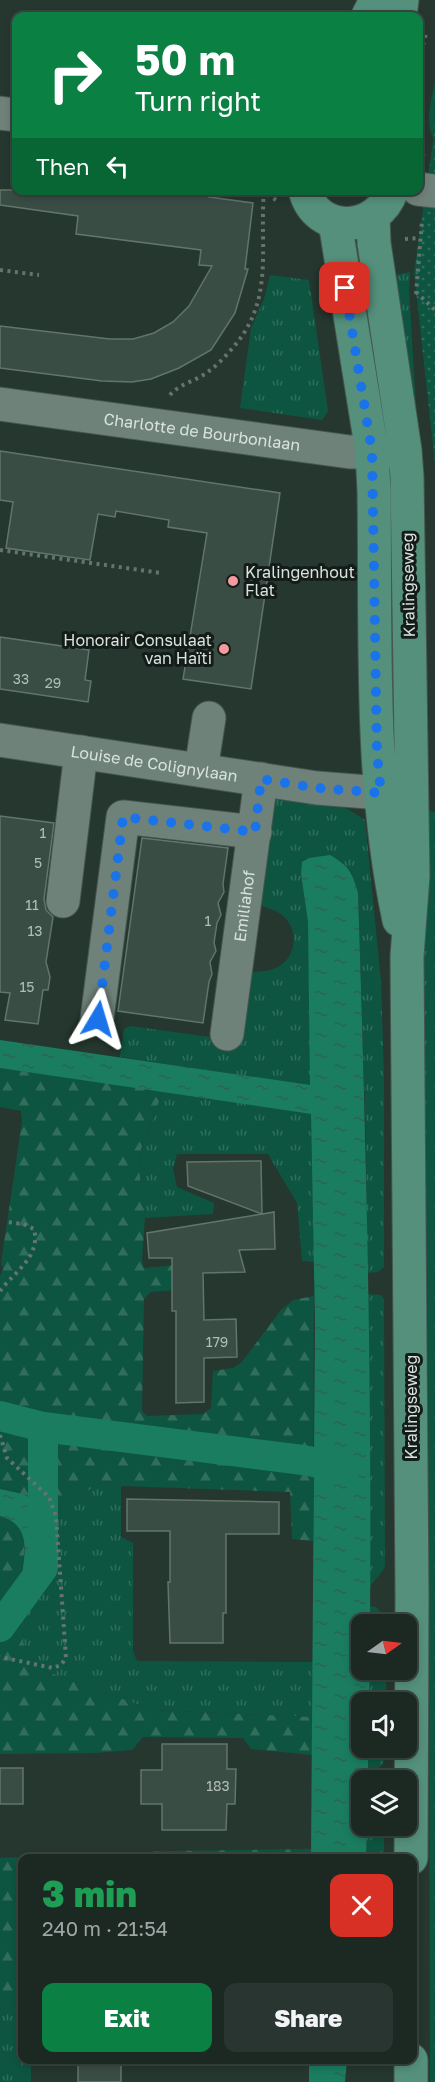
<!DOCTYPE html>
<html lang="en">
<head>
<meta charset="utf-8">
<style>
  :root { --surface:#1c2923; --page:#293530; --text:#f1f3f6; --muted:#a0a6a6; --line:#3a4541; --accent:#0b8043 }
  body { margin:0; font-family:"Golos Text",sans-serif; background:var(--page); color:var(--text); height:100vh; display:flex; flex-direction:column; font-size:22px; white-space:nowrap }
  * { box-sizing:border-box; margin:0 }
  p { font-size:20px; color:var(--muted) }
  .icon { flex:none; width:33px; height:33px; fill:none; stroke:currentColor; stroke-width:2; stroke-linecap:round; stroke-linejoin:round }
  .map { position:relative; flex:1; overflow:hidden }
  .panel { position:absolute; left:18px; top:1854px; width:399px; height:210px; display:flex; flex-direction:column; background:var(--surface); border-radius:12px; box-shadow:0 3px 9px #0003,0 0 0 2px var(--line) }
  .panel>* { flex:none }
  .hud { position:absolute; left:12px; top:12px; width:411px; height:183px; border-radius:12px; box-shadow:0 3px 9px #0003,0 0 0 2px var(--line); background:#0b8043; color:#fff; overflow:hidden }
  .needle { width:39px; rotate:76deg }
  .buttons { position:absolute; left:351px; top:1614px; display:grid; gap:12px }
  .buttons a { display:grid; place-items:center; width:66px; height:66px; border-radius:12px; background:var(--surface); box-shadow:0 3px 9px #0003,0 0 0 2px var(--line); font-size:30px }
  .pin { position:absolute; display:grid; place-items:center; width:51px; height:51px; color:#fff; margin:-26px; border-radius:12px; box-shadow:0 3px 9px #0006 }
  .me { position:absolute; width:66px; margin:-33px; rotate:7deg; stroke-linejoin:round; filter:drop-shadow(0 0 4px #0008) }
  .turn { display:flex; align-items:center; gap:21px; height:126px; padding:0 24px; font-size:27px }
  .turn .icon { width:78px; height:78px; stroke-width:2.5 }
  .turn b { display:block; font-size:42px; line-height:51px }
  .then { display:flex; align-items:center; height:57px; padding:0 24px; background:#0003; gap:12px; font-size:22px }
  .round { display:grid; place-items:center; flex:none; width:63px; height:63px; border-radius:12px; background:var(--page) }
  .head { display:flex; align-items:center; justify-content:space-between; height:102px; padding:0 24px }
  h1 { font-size:36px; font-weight:800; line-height:45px; color:#1e9e55 }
  .action { display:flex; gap:12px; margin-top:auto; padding:12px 24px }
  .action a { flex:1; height:69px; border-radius:12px; background:var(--accent); color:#fff; font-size:24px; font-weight:800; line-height:69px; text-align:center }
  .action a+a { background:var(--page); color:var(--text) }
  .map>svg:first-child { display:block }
</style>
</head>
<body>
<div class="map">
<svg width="435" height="2082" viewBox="0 0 435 2082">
  <defs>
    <pattern id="grass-tufts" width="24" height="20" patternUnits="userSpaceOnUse" patternTransform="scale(1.5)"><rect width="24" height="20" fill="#0d5540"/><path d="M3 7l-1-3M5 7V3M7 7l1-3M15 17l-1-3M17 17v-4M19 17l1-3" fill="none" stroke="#306d5b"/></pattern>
    <pattern id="forest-firs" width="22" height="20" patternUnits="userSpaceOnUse" patternTransform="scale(1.5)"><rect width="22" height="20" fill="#0d5540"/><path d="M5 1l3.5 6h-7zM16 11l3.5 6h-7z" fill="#306d5b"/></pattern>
    <pattern id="park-dots" width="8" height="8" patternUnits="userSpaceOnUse" patternTransform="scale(1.5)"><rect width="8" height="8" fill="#0d5540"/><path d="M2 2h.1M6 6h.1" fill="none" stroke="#306d5b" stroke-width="1.8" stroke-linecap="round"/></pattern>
    <pattern id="water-ripples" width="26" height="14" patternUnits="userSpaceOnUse" patternTransform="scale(1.5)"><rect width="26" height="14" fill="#1a7d5f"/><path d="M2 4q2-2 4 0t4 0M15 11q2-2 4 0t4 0" fill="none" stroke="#2c6352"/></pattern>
  </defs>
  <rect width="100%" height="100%" fill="#25372f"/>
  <path fill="url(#grass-tufts)" d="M435 82V142C424 123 431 102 435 82Z
    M410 272 409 290 417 422 386 277Z
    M270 275 309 280 328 411 322 420 240 408 251 328 264 299Z
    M273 796 343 806 365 820 381 981 384 1077V1267L378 1272 367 1273 366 1142 358 893 301 874 308 922 311 1086 120 1057 124 1029 130 1026 218 1038 248 973C258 971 267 972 276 968 296 959 300 930 283 916 276 909 266 909 258 903Z
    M423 809 435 812V2082H430L428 1342 421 810Z
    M163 1091 311 1114 314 1262 302 1261 297 1203 268 1154H177L173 1169 177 1187 214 1203 213 1214 145 1218 139 1169 141 1149Z
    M368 1294 381 1295 384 1299 385 1566 382 1572 370 1586Z
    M106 1482 121 1486V1537L133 1543V1651L137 1661 313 1662 312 1717 153 1710 48 1672 30 1657 23 1642 25 1616C40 1605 47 1537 50 1517L96 1485Z
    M370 1606 376 1607 383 1615 386 1624H370Z
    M370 1670H386V1702H369Z
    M368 1748H387C387 1763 379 1768 368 1778Z
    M367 1826H384V1858H366Z
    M0 1999 15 2003 22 2001V2060H31V2082H0Z"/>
  <path fill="url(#forest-firs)" d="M0 1068 163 1091 141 1149 139 1169 145 1218 142 1260 144 1268 202 1263 203 1288 151 1292 144 1299 142 1411 147 1416 203 1414 211 1408 213 1371 233 1368 242 1362 281 1310 293 1300 314 1296 313 1541 292 1539 290 1492 121 1486 106 1482 96 1485 50 1517 42 1506 11 1491 0 1489V1276L3 1269 1 1263 22 1121 21 1111 0 1107Z
    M0 1516C46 1529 11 1583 19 1614L25 1616 23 1642 30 1657 48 1672 153 1710 312 1717V1755L251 1749 243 1738 143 1737 132 1750 95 1753 0 1754Z
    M311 1849V1858H22V2001L15 2003 0 1999V1858L171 1851Z"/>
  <path fill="url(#park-dots)" d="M435 128V464L414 272Z"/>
  <path fill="url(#water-ripples)" d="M330 855C349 866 352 872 358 893 366 1137 372 1381 370 1624H362V1670H370L369 1702H362V1748H368V1780H362V1826H367L366 1858H311L315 1322 311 1114 0 1068V1040L310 1085 308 922 301 874 302 862 309 858Z
    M0 1489C24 1494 36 1496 50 1517 47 1537 40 1605 25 1616L19 1614C12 1583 46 1529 0 1516Z
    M309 2060H347L345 2082H309Z"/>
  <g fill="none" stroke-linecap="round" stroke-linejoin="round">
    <path stroke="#1a7d5f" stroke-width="30" d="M0 1416 43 1427
      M0 1627 43 1568V1427L303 1460 345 1468"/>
  </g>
  <path fill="#3a4d45" stroke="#61756c" stroke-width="1.5" d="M0 190H210L209 197 253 203 245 269H248L235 313 211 350 179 368 151 379 132 382 102 381 0 368V326L110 339H133L154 333 173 322 189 306 212 266 199 265 201 250 76 234 78 216 0 205Z
    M0 451 280 493 251 689 183 679 207 533 168 527 169 520 116 511 115 517 98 514 90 560 6 548 13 502 0 500Z
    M0 637 89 650 85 680 91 681 88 702 0 689Z
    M0 816 54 823 44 899 46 910 53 917 46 962 50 977 48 990H43L38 1024 5 1020 10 993 0 992Z
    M142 838 228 848 223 884 224 892 218 903 221 915 217 923 214 943 216 951 210 962 212 974 209 982 203 1023 118 1011Z
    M261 1161 262 1214 274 1212 275 1249 239 1250 245 1272 203 1273 204 1320 236 1319 237 1357 204 1358V1402L176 1403V1311H172V1258H149L147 1233 262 1214 188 1186 187 1162Z
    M127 1499 279 1502V1534H226V1613H223V1643H170L168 1582H170V1531H127Z
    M162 1744H227V1769H236L235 1804H227L226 1830H162V1804H141V1770H162Z
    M0 1768H23V1804H0Z
    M78 2060H121V2082H78Z"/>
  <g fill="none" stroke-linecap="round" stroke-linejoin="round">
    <defs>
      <g id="minor">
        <path d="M0 113 16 115"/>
        <path d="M418 189 435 191"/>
        <path id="s1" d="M0 404 350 452 400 451"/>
        <path id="s2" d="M0 740 317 788 381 793"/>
        <path d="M201 770 209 718"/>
        <path d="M63 901 81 752"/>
        <path d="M97 1019 123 817 255 832"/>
        <path id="s3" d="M227 1034 261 779"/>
      </g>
      <path id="major" d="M368 16 376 0
        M400 16 402 0
        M305 190C316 236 378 233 392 190
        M373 216 374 243 405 450 407 477 413 876 407 956 412 1594 411 1858
        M335 222 372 452 374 491C376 634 369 780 399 920
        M411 2060V2082"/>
    </defs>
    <use href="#minor" stroke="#46554f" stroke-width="35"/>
    <use href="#major" stroke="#46554f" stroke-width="35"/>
    <path stroke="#65756e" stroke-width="4" stroke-dasharray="3 4.5" stroke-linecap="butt" d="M418 67 426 33
      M418 148 426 159
      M261 190 276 200
      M405 239 419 238
      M0 270 39 275
      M416 292 435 310
      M416 294 422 221
      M170 395C180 383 197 381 209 371 216 366 223 359 229 352 276 302 259 251 264 190
      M0 550 161 573
      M0 1291C14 1272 41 1257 34 1229L23 1224 7 1222
      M0 1435 7 1458 49 1497 56 1516 66 1658 61 1665 53 1668 0 1657"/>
    <use href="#minor" stroke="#6f827a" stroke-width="33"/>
    <use href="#major" stroke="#54907b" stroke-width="33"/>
  </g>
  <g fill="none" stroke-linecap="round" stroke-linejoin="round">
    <path stroke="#1a73e8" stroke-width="10" stroke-dasharray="0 18" d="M98 1019 123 817 255 832 261 779 317 788 381 793 377 754 372 452 345 288"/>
  </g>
  <g fill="#f59b9e" stroke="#141c19" stroke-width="2">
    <circle cx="233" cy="581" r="6"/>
    <circle cx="224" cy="649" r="6"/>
  </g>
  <g text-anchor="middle" stroke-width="6" stroke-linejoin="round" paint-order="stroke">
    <g font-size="14" fill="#b0bdb8">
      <text x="21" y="684">33</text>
      <text x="53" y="688">29</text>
      <text x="43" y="838">1</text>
      <text x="38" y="868">5</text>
      <text x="32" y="910">11</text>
      <text x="208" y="926">1</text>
      <text x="35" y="936">13</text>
      <text x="27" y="992">15</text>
      <text x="217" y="1347">179</text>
      <text x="218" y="1791">183</text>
    </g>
    <g font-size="16" fill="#d8e2de" stroke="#141c19">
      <text dy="6" stroke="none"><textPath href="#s1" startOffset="204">Charlotte de Bourbonlaan</textPath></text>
      <text transform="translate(408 585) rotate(-91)" y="6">Kralingseweg</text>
      <text dy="6" stroke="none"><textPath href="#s2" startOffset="156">Louise de Colignylaan</textPath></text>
      <text dy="6" stroke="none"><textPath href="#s3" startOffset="129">Emiliahof</textPath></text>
      <text transform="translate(411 1407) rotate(-90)" y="6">Kralingseweg</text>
    </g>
    <g font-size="16" fill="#d8e2de" stroke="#141c19" text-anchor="start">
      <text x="245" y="578">Kralingenhout<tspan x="245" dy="18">Flat</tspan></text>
      <text x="212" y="646" text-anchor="end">Honorair Consulaat<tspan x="212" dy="18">van Haïti</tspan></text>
    </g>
  </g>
</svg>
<div class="buttons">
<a><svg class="needle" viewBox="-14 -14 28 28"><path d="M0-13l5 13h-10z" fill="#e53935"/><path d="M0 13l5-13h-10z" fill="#a0a6a6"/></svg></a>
<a><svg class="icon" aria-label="sound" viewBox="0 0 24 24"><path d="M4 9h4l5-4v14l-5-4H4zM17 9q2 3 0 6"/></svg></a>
<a><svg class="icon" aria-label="layers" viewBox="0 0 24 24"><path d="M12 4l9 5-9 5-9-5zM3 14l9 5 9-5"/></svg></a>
</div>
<div class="pin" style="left:345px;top:288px;background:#d93025"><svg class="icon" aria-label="arrive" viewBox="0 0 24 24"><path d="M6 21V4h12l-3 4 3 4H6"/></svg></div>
<svg class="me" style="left:98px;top:1019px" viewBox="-20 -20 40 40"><path d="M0-17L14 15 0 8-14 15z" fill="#1a73e8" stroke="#fff" stroke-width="4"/></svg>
<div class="hud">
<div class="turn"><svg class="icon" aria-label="right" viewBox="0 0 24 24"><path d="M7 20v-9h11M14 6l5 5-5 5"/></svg><div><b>50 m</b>Turn right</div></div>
<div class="then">Then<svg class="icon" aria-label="left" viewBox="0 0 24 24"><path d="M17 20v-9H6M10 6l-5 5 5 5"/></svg></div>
</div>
<section class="panel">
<div class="head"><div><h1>3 min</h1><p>240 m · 21:54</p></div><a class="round" style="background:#d93025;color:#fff"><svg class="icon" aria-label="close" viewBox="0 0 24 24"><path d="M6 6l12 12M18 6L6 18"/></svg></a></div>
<div class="action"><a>Exit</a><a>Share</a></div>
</section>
</div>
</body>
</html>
